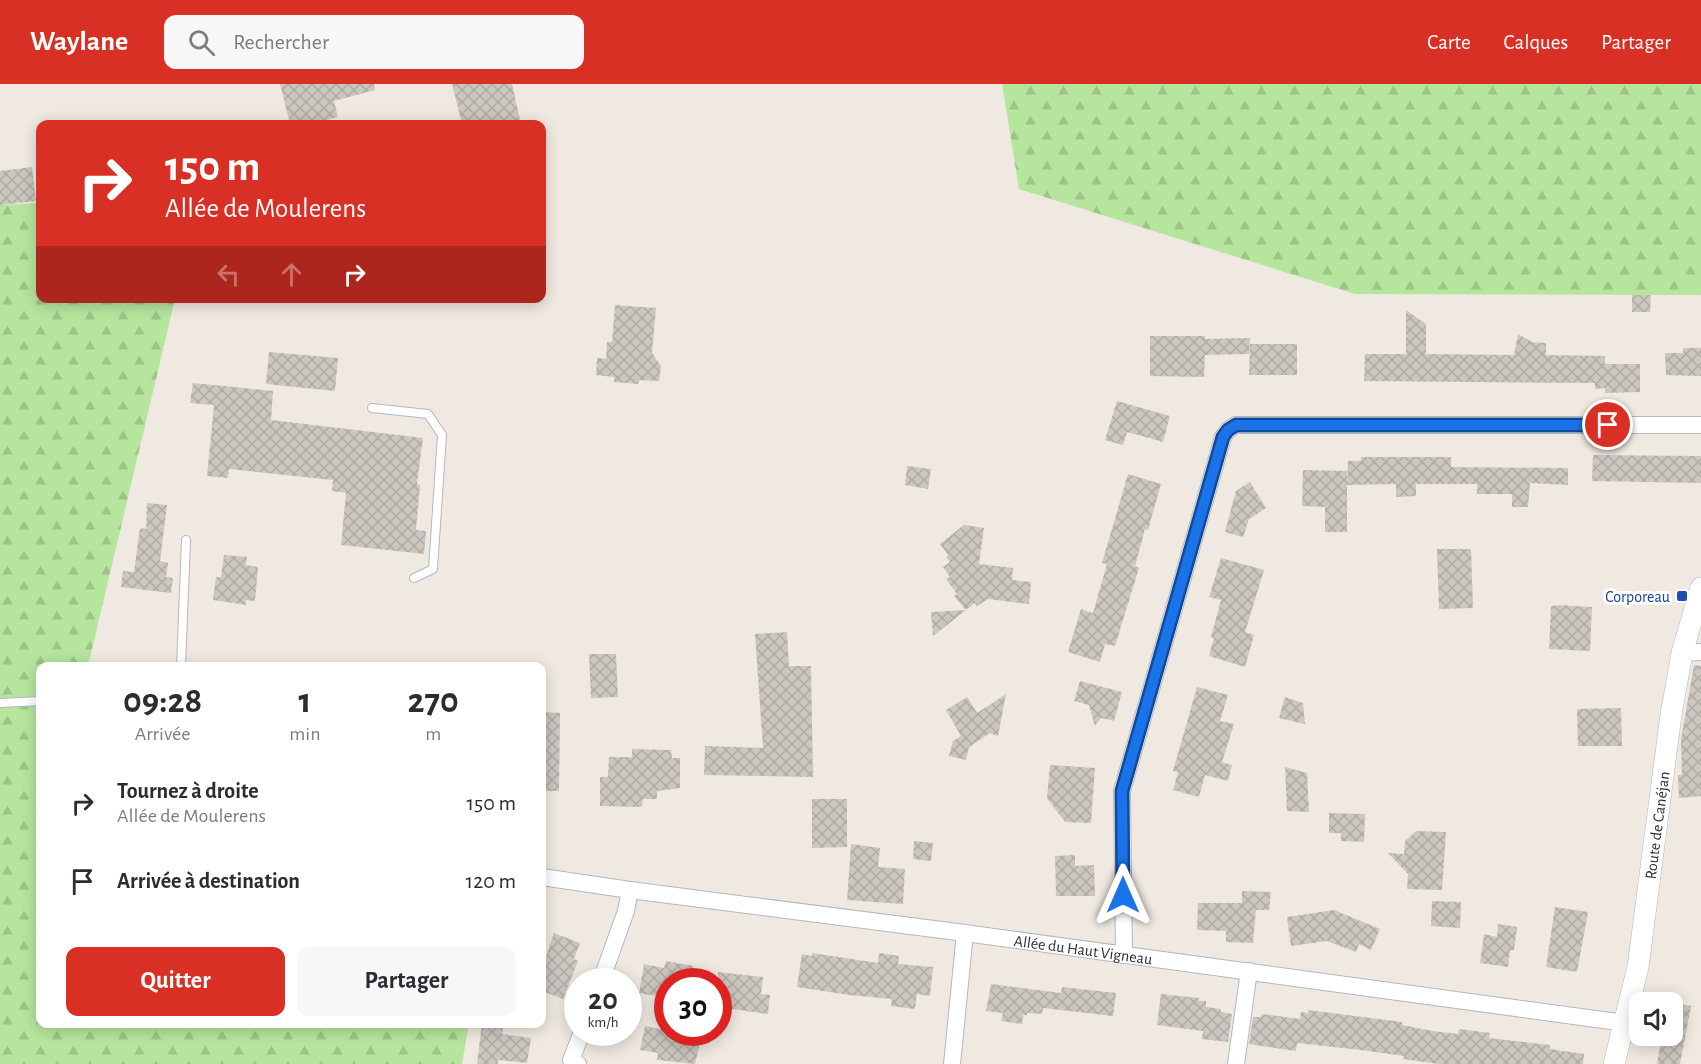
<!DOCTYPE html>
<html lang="fr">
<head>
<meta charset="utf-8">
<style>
  :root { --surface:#fff; --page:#f7f7f7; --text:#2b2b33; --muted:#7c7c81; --accent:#d93025 }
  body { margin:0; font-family:"Alegreya Sans",sans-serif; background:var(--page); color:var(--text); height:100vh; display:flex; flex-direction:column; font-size:22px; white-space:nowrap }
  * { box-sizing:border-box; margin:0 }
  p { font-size:20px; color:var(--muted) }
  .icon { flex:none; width:33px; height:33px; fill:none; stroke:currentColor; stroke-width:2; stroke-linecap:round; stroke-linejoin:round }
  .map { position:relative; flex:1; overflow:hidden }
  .drawer { position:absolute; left:36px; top:578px; width:510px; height:366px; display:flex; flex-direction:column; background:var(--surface); border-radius:12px; box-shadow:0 3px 15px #0003 }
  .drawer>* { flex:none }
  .top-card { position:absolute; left:36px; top:36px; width:510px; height:183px; border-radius:12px; box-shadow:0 3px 15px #0003; background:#d93025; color:#fff; overflow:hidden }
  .buttons { position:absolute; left:1629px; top:908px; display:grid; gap:12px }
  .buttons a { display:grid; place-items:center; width:54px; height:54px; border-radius:12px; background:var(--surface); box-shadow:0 3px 15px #0003; font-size:30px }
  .speed { position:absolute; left:564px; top:884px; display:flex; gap:12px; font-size:30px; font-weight:700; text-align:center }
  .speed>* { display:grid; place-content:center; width:78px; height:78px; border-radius:50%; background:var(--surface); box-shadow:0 3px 15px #0003; line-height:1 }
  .speed small { font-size:15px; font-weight:400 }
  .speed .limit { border:9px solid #d22; background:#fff; color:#111 }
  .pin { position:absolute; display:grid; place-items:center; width:51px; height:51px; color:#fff; margin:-26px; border:3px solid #fff; border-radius:50%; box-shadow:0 2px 6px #0007 }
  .me { position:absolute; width:66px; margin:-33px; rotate:0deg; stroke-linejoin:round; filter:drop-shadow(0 0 4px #0008) }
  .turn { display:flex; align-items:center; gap:21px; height:126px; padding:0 30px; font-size:27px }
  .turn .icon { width:78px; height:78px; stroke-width:2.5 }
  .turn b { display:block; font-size:42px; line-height:51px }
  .lanes { display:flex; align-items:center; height:57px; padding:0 30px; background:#0003; justify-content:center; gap:30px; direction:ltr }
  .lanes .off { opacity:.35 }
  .eta { display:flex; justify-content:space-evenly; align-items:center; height:102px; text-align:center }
  .eta b { font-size:36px; font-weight:700; line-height:42px }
  .cta { display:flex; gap:12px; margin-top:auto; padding:12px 30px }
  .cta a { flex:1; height:69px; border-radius:12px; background:var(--accent); color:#fff; font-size:24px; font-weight:700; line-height:69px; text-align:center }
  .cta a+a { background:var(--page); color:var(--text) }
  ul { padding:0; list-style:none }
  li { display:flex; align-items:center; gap:18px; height:78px; padding:0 30px }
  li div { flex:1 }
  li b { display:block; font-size:22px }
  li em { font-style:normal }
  header { display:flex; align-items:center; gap:36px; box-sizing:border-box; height:84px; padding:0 30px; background:var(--accent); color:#fff }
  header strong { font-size:28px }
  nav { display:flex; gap:33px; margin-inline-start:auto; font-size:21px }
  .search { width:420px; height:54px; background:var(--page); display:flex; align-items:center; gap:15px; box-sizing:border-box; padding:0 21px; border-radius:12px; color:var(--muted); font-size:22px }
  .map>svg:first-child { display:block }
</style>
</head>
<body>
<header>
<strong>Waylane</strong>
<div class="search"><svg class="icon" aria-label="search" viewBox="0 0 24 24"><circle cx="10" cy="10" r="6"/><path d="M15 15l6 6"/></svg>Rechercher</div>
<nav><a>Carte</a><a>Calques</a><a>Partager</a></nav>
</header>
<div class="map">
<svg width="1701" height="980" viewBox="0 0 1701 980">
  <defs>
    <pattern id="forest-firs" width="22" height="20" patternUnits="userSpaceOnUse" patternTransform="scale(1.5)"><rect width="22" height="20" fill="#b6e59e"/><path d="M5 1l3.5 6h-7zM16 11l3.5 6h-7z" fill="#9dc588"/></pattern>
    <pattern id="building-cross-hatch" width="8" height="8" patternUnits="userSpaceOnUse" patternTransform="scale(1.5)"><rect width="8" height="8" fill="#cbc7bf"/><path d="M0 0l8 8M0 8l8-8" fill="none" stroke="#afaba4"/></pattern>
  </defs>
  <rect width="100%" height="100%" fill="#efe9e1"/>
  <path fill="url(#forest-firs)" d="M1002 0H1701V211L1355 210 1019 105Z
    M40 119V214L175 215 88 582H40V939H469L462 980H0V121Z"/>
  <path fill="url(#building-cross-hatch)" d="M280 0H374L375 6 334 17 338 33 310 40H290Z
    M452 0H512L521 40H462Z
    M32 83 36 117 0 121V87Z
    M1632 211H1651L1650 228H1632Z
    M615 221 656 224 652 269 661 282 659 297 639 296 638 300 614 298V293L596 291 597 274 606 275 607 258H612Z
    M1406 226 1426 240V270L1514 271 1518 250 1532 258 1546 259V271L1605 272V280H1640V308L1605 309V304L1595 305V299L1364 297 1365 270H1406Z
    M1150 252H1205V255L1250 254 1249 270 1205 271 1204 293 1150 292Z
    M1250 260H1297V291H1249Z
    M1683 264H1701V292L1666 291 1665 269H1683Z
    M269 268 338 274 335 307 266 300Z
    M193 299 273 307 271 336 423 354 417 400 420 401 416 446 426 447 424 470 341 461 346 409 332 407 333 396 229 385 228 394 207 392 214 321 190 319Z
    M1117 317 1170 332 1163 358 1127 348 1123 361 1105 356Z
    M1593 371 1701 372V399L1592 397Z
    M1361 373H1451V383L1568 384V401L1530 399 1528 423H1512V410H1477V400H1416V412L1396 413V400L1347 401 1348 377H1361Z
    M907 382 931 385 928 405 905 401Z
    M1303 386 1347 387V448H1325V423L1302 422Z
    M1128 390 1161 400 1148 446 1145 445 1135 482 1139 484 1115 562 1105 560 1100 578 1068 568 1081 525 1093 529 1107 480 1102 479Z
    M1250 398 1266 424 1249 435 1243 453 1225 448 1236 407Z
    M147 419 167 421 160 477 168 479 166 493 173 494 171 509 121 503 123 487 134 488 140 444 146 445Z
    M964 441 984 444 979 480 1013 484 1012 496 1031 498 1029 520 988 515 977 522 975 519 933 552 931 528 966 526 954 512 957 510 946 495 950 493 943 483 950 478 946 473 948 471 940 460Z
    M1437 465H1471L1473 524 1439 525Z
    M224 471 247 473 246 481 258 483 255 517 246 516V521L213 516 216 493H221Z
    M1221 474 1264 486 1245 548 1254 551 1245 583 1209 572 1214 554 1211 553 1221 516 1209 513Z
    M1560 521 1592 523 1590 567 1549 565 1551 522Z
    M787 548 789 582H811L813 693 704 691 705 662 763 664 755 550Z
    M589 570H616L618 613 591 614Z
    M1694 581 1701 582V712L1679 714 1678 691H1682L1681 655Z
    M1080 597 1122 608 1114 637 1101 634 1095 642 1089 621 1074 617Z
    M1197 603 1228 611 1220 637 1234 640 1222 678 1232 681 1228 697 1205 691 1199 713 1173 706 1178 688 1173 687Z
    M1006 610 998 652 990 649 969 663 966 676 949 672 953 657 961 652 946 626 967 613 977 629Z
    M1285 613 1303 619 1305 640 1279 634Z
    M1621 624 1622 662H1578L1577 625Z
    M542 628 560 629 559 707H542Z
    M632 665 671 666 672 674H680V704L657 707V715H643L642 723 600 722V693H608L609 673H632Z
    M1050 681 1095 684 1091 739 1065 738 1047 714Z
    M1285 683 1307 689 1309 728 1287 727Z
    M812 715H847V763L812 764Z
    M1329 729 1365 730 1364 758 1341 757V749H1329Z
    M1416 747 1446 748 1442 806 1407 805 1408 790 1388 769 1404 770 1405 757Z
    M914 757 933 759 931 777 913 775Z
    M851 760 880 764 878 783 905 785 903 820 847 816Z
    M1075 771V782L1094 781 1095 812H1056L1055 772Z
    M1242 807 1271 808 1269 826H1256L1253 859 1226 858V847L1197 846 1198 819H1242Z
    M1432 817 1461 818 1460 844 1431 842Z
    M1555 823 1588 828 1577 888 1546 883Z
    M1334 826 1380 845 1371 866 1359 860 1356 868 1327 857 1291 862 1287 833Z
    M1498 840 1517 843 1514 866H1510L1508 883 1480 879 1484 850 1497 853Z
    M554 849 580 859 574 875 578 877 563 915 542 907V884Z
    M812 869 878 879 879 869 899 872 898 880 933 883 930 912 917 910 915 925 891 922 892 915 849 911 797 903 802 870 812 872Z
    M666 877 693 882 691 897H668V914L639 909 644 880 664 884Z
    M718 888 763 893 761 910 770 911 768 930 718 923Z
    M991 900 1061 909 1062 903 1116 909 1113 932 1043 924 1042 930 1027 929V931H1023L1022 940 1001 937 1003 929 986 927Z
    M1161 910 1199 914V917H1206V923L1221 925V928L1232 930 1228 958 1202 955 1203 947 1157 941Z
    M1672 919 1691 922 1680 980H1657L1662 951H1672Z
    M1308 926 1402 938V941L1433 947 1458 950 1459 945 1490 949 1489 954 1550 961V965L1584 970 1583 980H1439L1403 975 1404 972 1361 966 1297 959 1296 967 1249 960 1253 933H1261L1262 930 1300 935 1301 928 1308 929Z
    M482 939H504L502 950 531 954 527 979 498 976V980H477Z
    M645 942 701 954 695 980 657 976 658 969 640 966Z"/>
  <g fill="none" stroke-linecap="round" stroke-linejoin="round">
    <defs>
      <path id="service" d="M372 324 428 330 442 351 433 485 414 494
        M181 582 186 456
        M0 619 40 617"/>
      <g id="minor">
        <path d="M1682 569 1701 568"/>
        <path id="s1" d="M542 793 630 806 965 849 1625 939"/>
        <path d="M1124 871 1122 707 1223 353 1228 346 1236 341H1701"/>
        <path d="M601 897 626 827 630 806"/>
        <path d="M578 980 571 976 582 948"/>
        <path d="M952 980 965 849"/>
        <path d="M1236 980 1249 887"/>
      </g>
      <g id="tertiary">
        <path id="s2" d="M1614 980 1638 883 1671 631 1682 569 1701 504"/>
      </g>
    </defs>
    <use href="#service" stroke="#b4b7c1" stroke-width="10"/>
    <use href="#minor" stroke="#b4b7c1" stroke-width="18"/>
    <use href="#tertiary" stroke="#b4b7c1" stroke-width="22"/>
    <use href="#service" stroke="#fff" stroke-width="8"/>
    <use href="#minor" stroke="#fff" stroke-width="16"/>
    <use href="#tertiary" stroke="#fff" stroke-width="21"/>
  </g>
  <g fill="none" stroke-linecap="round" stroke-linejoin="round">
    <defs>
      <path id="route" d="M1123 811 1122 707 1223 353 1228 346 1236 341H1608"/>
    </defs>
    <use href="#route" stroke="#114b97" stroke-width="15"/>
    <use href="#route" stroke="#1a73e8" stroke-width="10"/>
  </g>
  <rect fill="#1a4fb4" stroke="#fff" stroke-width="2" x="1676" y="506" width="12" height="12" rx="3"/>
  <g text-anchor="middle" stroke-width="6" stroke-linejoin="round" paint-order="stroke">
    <g font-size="16" fill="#164399" stroke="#fff" text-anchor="end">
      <text x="1670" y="518">Corporeau</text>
    </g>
    <g font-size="16" fill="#2e2e2e" stroke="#fff">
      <text dy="6" stroke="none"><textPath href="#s2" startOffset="243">Route de Canéjan</textPath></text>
      <text dy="6" stroke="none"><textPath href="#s1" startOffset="546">Allée du Haut Vigneau</textPath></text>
    </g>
  </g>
</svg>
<div class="buttons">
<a><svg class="icon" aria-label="sound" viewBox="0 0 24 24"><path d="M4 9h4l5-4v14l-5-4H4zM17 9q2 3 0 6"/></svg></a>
</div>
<div class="speed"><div>20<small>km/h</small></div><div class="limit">30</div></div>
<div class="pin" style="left:1608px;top:341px;background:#d93025"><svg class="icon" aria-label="arrive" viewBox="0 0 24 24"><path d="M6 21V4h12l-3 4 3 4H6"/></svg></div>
<svg class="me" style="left:1123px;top:811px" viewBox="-20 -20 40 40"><path d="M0-17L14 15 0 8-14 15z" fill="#1a73e8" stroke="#fff" stroke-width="4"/></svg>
<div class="top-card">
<div class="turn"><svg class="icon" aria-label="right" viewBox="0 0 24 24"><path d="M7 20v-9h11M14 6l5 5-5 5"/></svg><div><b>150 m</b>Allée de Moulerens</div></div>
<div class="lanes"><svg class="icon off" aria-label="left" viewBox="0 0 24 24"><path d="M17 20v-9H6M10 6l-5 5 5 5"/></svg><svg class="icon off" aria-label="ahead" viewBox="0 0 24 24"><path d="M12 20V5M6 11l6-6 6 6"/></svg><svg class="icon" aria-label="right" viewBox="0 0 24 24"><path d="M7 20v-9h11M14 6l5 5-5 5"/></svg></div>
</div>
<section class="drawer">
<div class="eta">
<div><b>09:28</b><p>Arrivée</p></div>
<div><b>1</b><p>min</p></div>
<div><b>270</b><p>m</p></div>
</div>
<ul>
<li><svg class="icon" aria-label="right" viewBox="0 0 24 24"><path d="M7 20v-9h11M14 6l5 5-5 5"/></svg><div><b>Tournez à droite</b><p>Allée de Moulerens</p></div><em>150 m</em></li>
<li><svg class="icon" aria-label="arrive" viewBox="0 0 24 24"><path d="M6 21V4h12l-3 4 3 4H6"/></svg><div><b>Arrivée à destination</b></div><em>120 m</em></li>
</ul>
<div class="cta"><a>Quitter</a><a>Partager</a></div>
</section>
</div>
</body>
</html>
